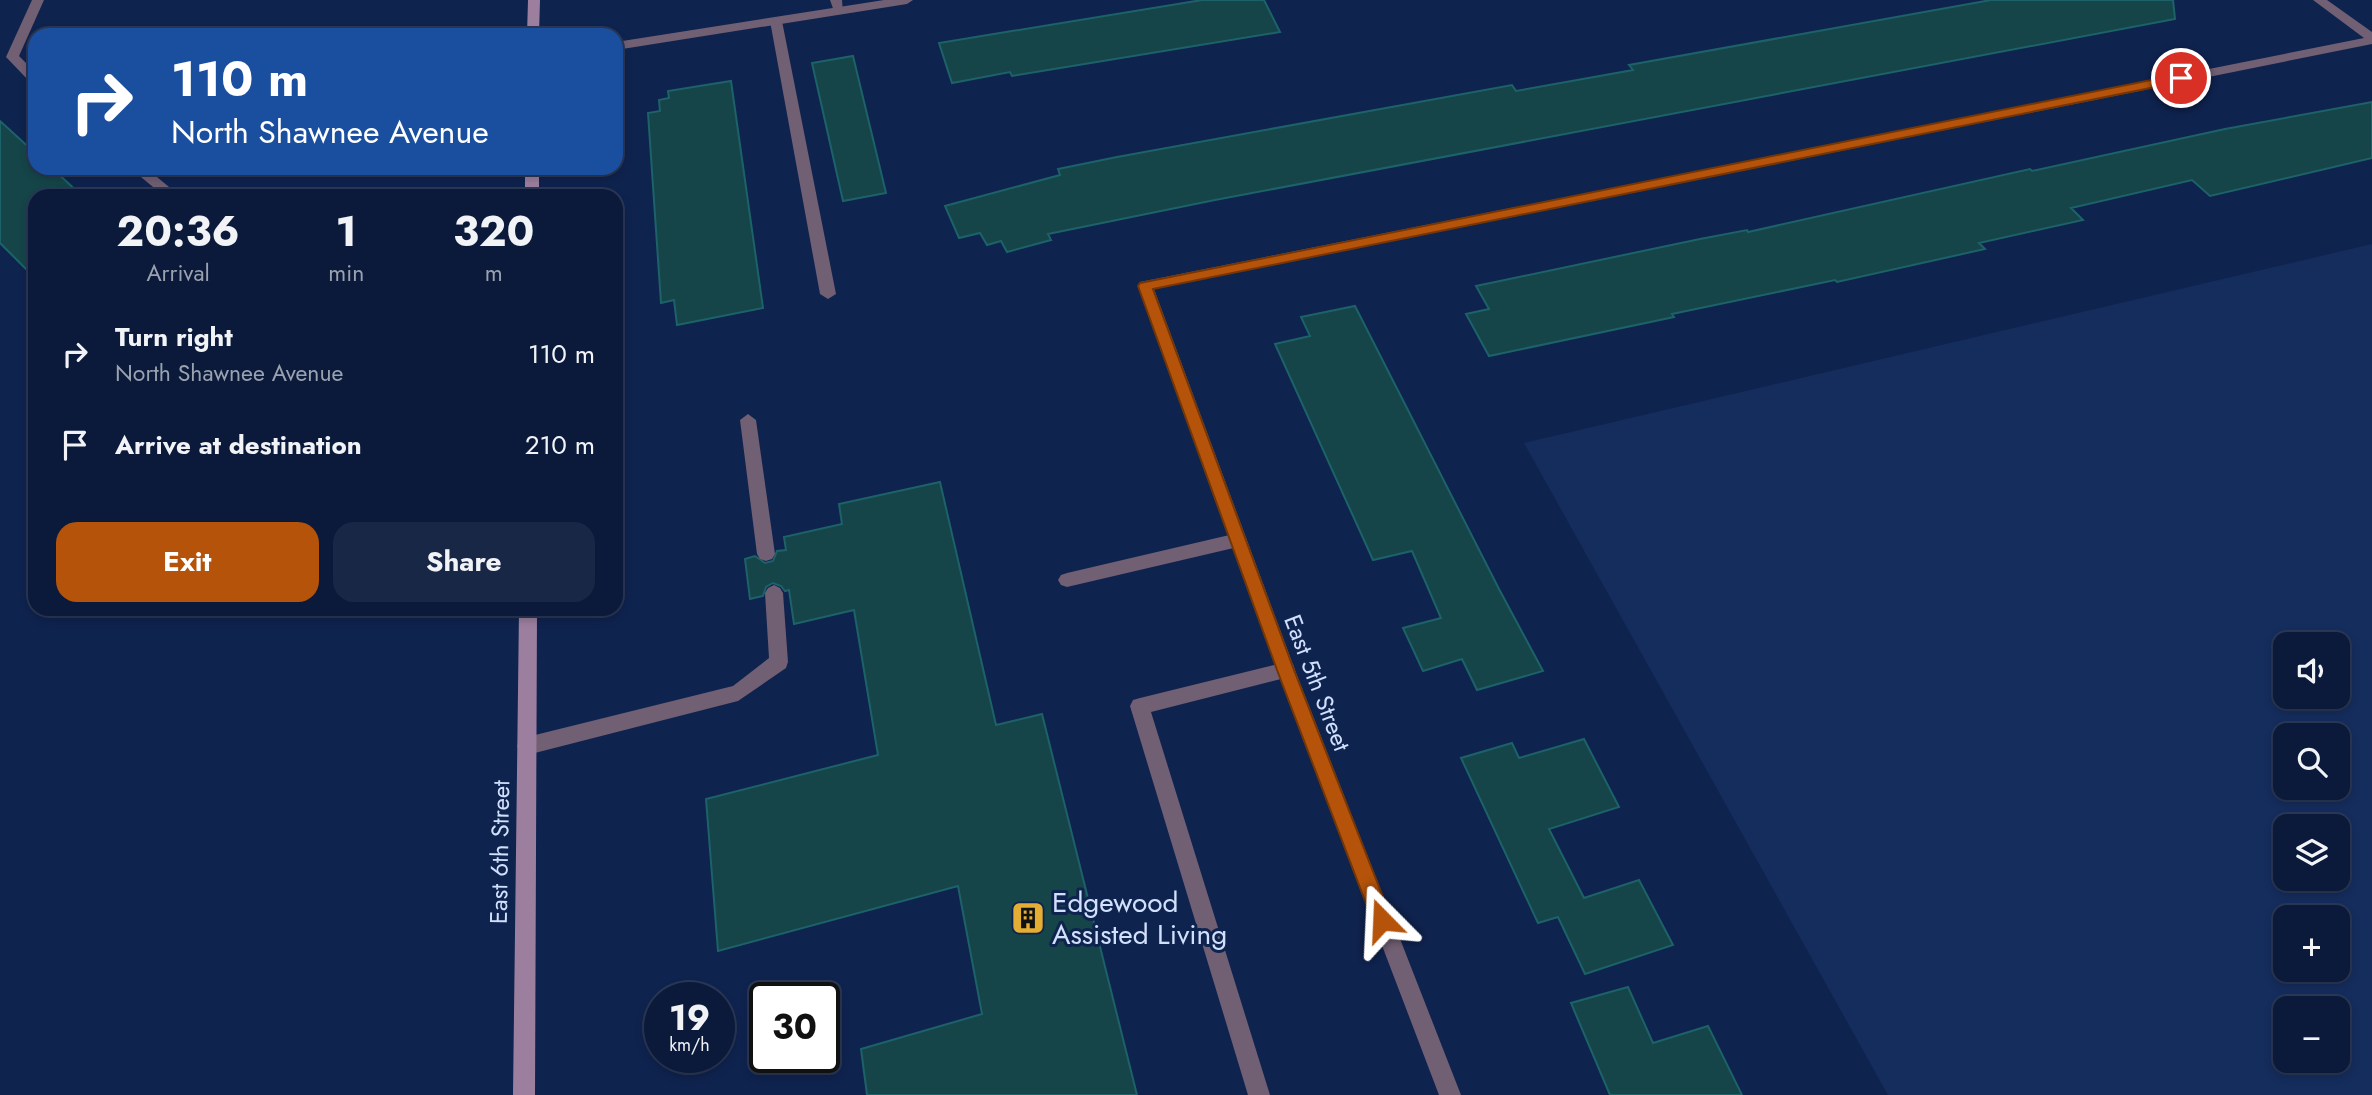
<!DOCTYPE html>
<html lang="en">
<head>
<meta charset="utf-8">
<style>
  :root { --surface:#0b1a3b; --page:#192746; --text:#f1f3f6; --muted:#9aa1af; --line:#2b3855; --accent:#b45309 }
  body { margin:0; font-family:Jost,sans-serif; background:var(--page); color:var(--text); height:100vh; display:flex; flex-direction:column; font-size:26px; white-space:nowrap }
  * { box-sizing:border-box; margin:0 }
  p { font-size:23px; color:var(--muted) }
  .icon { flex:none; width:38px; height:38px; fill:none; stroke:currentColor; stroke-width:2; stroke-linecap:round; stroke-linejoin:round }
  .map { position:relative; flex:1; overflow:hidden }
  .details { position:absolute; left:28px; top:189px; width:595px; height:427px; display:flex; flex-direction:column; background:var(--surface); border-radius:21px; box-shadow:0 4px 10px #0003,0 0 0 2px var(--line) }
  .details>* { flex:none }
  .hud { position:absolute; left:28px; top:28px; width:595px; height:147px; border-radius:21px; box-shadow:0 4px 10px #0003,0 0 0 2px var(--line); background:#1a4fa0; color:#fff; overflow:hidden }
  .controls { position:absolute; left:2273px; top:632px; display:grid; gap:14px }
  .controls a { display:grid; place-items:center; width:77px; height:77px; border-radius:14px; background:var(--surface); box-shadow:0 4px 10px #0003,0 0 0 2px var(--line); font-size:35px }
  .speed { position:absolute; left:644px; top:982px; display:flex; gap:14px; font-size:35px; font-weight:700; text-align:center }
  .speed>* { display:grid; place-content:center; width:91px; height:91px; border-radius:50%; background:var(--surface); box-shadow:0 4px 10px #0003,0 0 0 2px var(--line); line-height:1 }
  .speed small { font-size:18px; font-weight:400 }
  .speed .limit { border:4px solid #111; border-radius:10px; background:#fff; color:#111 }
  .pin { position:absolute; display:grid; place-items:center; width:60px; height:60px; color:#fff; margin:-30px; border:4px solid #fff; border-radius:50%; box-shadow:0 2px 7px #0007 }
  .me { position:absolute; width:77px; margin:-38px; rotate:339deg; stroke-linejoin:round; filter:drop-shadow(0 0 5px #0008) }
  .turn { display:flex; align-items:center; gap:24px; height:147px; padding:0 28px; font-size:32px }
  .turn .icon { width:91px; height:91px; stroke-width:2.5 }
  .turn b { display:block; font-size:49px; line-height:60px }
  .eta { display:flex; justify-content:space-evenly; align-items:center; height:119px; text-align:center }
  .eta b { font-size:42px; font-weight:700; line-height:49px }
  .primary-button { display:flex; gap:14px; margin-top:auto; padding:14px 28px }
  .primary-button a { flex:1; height:80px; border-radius:21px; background:var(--accent); color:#fff; font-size:28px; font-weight:700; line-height:80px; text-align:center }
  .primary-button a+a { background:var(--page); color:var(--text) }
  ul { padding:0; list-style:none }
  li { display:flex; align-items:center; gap:21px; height:91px; padding:0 28px }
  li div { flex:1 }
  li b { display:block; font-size:26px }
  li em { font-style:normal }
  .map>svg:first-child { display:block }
</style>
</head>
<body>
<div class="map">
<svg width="2372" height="1095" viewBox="0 0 2372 1095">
  <rect width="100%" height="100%" fill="#0f234f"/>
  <path fill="#152d5d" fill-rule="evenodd" d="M2372 244V1095H1888L1524 443ZM2338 644V696H2286V644ZM2338 735V788H2286V735ZM2286 826H2338V878H2286ZM2286 917H2338V970H2286ZM2338 1008V1060H2286V1008Z"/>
  <path fill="#154549" stroke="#1c6268" stroke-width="2" d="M1202 0H1264L1280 32 1012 76 1010 72 952 83 939 43Z
    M1991 0H2173L2175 19 1215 200 1048 234 1051 240 1007 252 1001 241 987 245 980 233 959 238 945 206 1060 175 1058 169 1117 157 1512 85 1516 91 1633 70 1629 65Z
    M853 56 886 193 843 201 812 63Z
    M731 81 763 308 677 325 674 300 661 303 648 113 660 111 659 100 669 98 668 91Z
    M2372 102V158L2210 196 2192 180 2071 208 2083 220 1979 243 1985 249 1837 282 1835 280 1672 314 1674 317 1489 356 1466 314 1489 309 1476 286 1700 239 1747 230 1748 232 2030 169 2032 171 2225 129Z
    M0 121 35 153V168H52L82 196H35V278L0 243Z
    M1355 306 1499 589 1543 671 1477 690 1462 659 1423 671 1403 628 1441 618 1412 551 1373 560 1275 344 1310 336 1301 317Z
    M940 482 996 725 1042 714 1137 1095H867L861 1049 982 1014 958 886 718 951 706 799 878 755 854 610 794 624 789 590 785 591 781 586 773 583 766 587 763 596 750 599 745 559 755 556 765 563 773 561 777 551 786 550 784 537 842 524 839 504Z
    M1584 739 1619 807 1549 829 1584 898 1639 880 1673 945 1585 974 1558 917 1538 923 1461 758 1512 743 1519 758Z
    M1628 987 1653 1043 1708 1026 1742 1095H1610L1571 1003Z"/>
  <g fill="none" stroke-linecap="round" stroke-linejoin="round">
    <path fill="#715f73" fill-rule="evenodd" d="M32 0H44L19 56 35 72V83L30 82 6 57Z
      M830 0H842L843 14H835Z
      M776 17 782 21 836 294 828 299 820 294 770 21Z
      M130 168H146L180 196H164Z
      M748 414 756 420 775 554 772 559 766 561 760 559 757 554 740 420Z
      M1238 533 1244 535 1247 540 1244 545 1238 547 1067 587 1061 585 1058 580 1061 575 1067 573Z
      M774 585 780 588 783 593 788 662 786 668 738 701 527 755 520 752 517 746 520 740 527 737 733 686 769 658 765 593 768 588Z
      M1286 662 1293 664 1295 670 1293 676 1151 712 1270 1095H1248L1130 706 1133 700 1140 698Z"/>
    <path fill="#715f73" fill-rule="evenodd" d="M884 0H913L907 4 616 50V42Z
      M2313 0H2327L2372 32V44L1154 289 1295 670 1461 1095H1439L1277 670 1138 286 1140 282 2364 38Z"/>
    <path fill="#9c7f9f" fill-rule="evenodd" d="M528 0H540L539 35H527Z
      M525 168H539V196H525Z
      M519 609H537L535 1095H513Z"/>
  </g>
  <path fill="#b45309" stroke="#753606" stroke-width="2" d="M2181 74 2187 78 2185 81 1153 289 1294 670 1392 920 1389 927 1382 930 1375 927 1277 670 1138 286 1140 283Z"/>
  <defs>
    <symbol id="building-square" viewBox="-11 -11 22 22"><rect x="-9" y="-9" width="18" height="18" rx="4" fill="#e4ae35" stroke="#0f234f"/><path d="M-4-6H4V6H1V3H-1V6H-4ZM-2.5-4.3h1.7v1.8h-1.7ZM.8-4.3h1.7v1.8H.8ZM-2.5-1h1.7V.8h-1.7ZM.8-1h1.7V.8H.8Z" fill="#111"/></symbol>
  </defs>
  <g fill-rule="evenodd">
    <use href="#building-square" x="1009" y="899" width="38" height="38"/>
  </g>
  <g text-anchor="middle" stroke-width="6" stroke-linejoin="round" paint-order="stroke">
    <g font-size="24" fill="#d1e0fc" stroke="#0f234f">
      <text transform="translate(1317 683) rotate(69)" y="8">East 5th Street</text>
      <text transform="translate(500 852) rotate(-89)" y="8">East 6th Street</text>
    </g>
    <g font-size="28" fill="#d1e0fc" stroke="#0f234f" text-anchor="start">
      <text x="1052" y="912">Edgewood<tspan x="1052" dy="32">Assisted Living</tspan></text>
    </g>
  </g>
</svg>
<div class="controls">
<a><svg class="icon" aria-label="sound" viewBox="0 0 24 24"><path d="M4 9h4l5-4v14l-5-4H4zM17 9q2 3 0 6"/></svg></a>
<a><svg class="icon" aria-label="search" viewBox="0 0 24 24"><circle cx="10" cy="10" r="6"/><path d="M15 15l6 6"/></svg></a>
<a><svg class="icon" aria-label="layers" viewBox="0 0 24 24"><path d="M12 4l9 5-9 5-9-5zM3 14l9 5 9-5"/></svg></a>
<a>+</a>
<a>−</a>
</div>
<div class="speed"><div>19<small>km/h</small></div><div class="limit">30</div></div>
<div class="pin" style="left:2181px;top:78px;background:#d93025"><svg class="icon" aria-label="arrive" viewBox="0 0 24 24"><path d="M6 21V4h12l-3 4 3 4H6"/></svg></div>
<svg class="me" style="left:1382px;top:920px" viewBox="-20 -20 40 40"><path d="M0-17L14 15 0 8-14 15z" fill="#b45309" stroke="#fff" stroke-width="4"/></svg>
<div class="hud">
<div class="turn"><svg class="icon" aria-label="right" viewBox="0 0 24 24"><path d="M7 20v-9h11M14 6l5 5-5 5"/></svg><div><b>110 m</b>North Shawnee Avenue</div></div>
</div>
<section class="details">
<div class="eta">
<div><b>20:36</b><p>Arrival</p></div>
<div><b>1</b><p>min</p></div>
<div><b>320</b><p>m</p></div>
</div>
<ul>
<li><svg class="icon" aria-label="right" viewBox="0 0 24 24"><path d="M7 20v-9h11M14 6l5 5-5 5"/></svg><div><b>Turn right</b><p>North Shawnee Avenue</p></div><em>110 m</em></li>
<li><svg class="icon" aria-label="arrive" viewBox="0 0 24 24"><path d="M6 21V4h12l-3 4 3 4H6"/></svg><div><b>Arrive at destination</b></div><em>210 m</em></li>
</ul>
<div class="primary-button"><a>Exit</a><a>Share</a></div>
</section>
</div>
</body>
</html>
